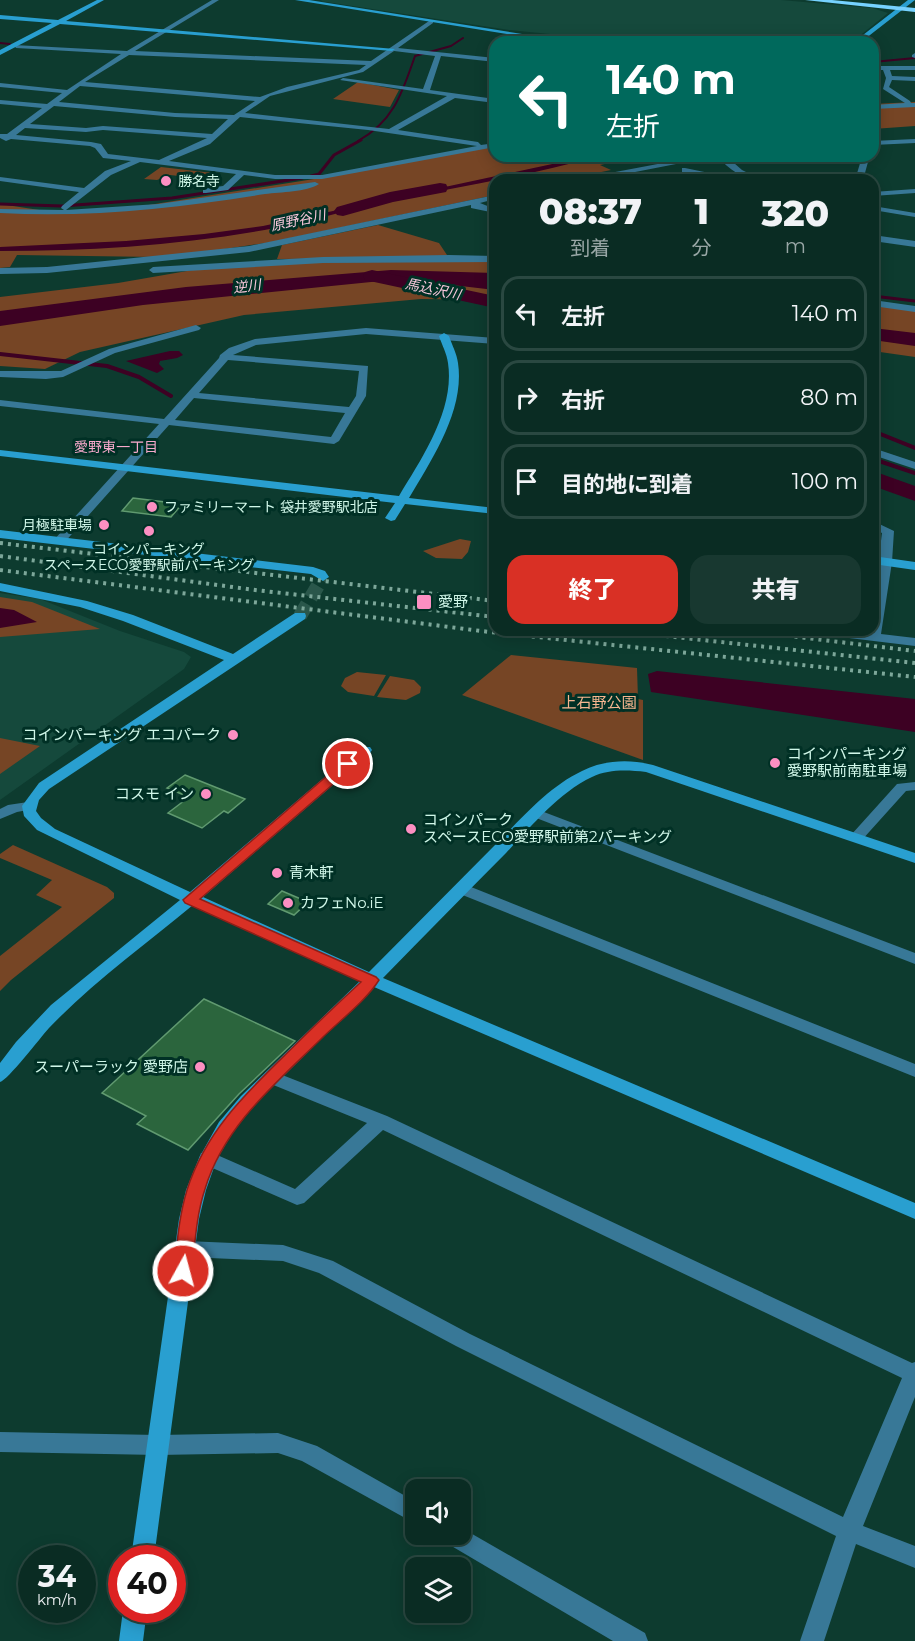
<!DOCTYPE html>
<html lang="ja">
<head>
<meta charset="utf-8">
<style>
  :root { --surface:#0a2c23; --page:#183830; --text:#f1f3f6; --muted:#99a7a6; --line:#2a4841; --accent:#d93025 }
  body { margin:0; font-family:Montserrat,"Noto Sans JP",sans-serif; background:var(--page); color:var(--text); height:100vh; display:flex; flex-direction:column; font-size:22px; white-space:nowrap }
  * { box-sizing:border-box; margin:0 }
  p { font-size:20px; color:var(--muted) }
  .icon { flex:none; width:33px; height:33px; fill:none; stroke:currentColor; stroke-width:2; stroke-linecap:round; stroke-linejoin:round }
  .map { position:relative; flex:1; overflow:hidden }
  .drawer { position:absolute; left:489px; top:174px; width:390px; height:462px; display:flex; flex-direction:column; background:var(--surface); border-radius:18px; box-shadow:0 3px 15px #0003,0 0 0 2px var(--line) }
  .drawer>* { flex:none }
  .banner { position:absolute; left:489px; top:36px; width:390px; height:126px; border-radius:18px; box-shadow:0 3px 15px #0003,0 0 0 2px var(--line); background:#00695c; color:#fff; overflow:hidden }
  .fabs { position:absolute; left:405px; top:1479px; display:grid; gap:12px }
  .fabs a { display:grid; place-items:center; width:66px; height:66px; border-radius:12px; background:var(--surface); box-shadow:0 3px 15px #0003,0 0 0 2px var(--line); font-size:30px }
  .speed { position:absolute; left:18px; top:1545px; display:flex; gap:12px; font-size:30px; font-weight:700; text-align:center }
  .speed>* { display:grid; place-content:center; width:78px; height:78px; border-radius:50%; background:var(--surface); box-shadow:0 3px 15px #0003,0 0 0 2px var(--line); line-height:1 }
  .speed small { font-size:15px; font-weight:400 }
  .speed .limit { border:9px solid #d22; background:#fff; color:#111 }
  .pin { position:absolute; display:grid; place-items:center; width:51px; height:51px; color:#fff; margin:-26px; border:3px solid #fff; border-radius:50%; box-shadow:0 2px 6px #0007 }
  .me { position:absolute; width:66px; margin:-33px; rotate:7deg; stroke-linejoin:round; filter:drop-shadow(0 0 4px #0008) }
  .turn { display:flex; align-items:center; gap:21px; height:126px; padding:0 18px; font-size:27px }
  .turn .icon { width:78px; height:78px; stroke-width:2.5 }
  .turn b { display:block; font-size:42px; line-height:51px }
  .eta { display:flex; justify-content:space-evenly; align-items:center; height:102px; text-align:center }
  .eta b { font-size:36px; font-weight:800; line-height:42px }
  .cta { display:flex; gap:12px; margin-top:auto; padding:12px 18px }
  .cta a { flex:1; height:69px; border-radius:18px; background:var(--accent); color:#fff; font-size:24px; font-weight:800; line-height:69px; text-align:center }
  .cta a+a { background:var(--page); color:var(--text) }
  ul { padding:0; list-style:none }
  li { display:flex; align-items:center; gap:18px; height:75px; margin:0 12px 9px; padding:0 6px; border:3px solid var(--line); border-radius:18px }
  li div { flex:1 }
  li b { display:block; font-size:22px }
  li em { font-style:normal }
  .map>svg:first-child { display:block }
</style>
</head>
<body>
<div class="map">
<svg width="915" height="1641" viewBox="0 0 915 1641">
  <rect width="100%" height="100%" fill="#0d3b2f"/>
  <path fill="#15493c" d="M322 0H781L872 8 888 13 852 42 826 39 823 42H631L509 30 320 1Z
    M0 593 40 599 120 631 184 652 191 657 184 669 0 800Z"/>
  <path fill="#764525" d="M358 82 399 90 390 107 333 99Z
    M915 102V126L873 129V104Z
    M495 145V156H642L600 165 611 170 563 180H495V195L272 242 218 250 156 257 17 255 10 267 0 268V204L59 213 117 210 333 176Z
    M161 167 213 173 205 179 170 175 157 180 144 179Z
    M378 225 439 243 449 258 277 259 282 245Z
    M352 261 495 262V300L421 299 244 315 80 352 45 369 0 366V297L118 283 210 267Z
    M873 305 915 311V357L873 351Z
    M460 539 471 541 468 552 462 559 436 558 423 551Z
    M0 597 32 602 100 629 0 637Z
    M511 655 637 668 638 699 643 700V760L462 695Z
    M357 672 386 675 374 696 348 692 341 686 345 678Z
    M390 676 414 680 421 687 420 693 406 700 377 697Z
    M0 738 40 746 0 774Z
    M13 845 107 887 114 893V898L11 980 0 991V956L62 907 36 895 52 880 0 858V854Z"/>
  <path fill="#3d0123" d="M578 156H598C530 176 460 186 390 201 352 208 314 221 275 228 186 245 91 251 0 251V247L126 241 204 234 263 226 557 163Z
    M391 270 495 273V290L401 279 143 305 0 326V311L186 287Z
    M873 328 915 333V346L873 340Z
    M170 351H179L183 355 177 358 160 361 159 364 164 369 157 373 126 361Z
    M0 608 14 610 37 622 0 628Z
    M657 671 915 699V732L651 692 648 674Z"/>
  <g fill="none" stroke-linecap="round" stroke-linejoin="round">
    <path stroke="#3d0123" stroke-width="2" d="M0 43 10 44
      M873 62 915 58
      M358 141C394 121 402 93 415 56L451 46 463 38"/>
    <path stroke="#3d0123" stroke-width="3" d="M311 176 319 174 334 155 361 140
      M0 204 62 206 172 198 302 178
      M873 296 915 301"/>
    <path stroke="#3d0123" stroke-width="4" d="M0 354 107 366 139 377 171 396
      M873 431 915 448
      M873 459 915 473"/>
    <path fill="#3d0123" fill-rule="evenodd" d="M440 183 446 184 448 188 446 192 393 202 343 216 337 215 334 211 337 207 390 192Z
      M372 270 495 296V308L365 280 363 276 365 272Z
      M873 471 915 486V501L873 486Z"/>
  </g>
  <path fill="#2b653d" stroke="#609a70" stroke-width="1.5" d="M133 498 182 504 171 517 122 511Z
    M185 775 245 799 228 813 224 811 202 828 168 813 189 797 167 788Z
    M282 891 308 902 294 915 268 904Z
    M204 999 295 1041 239 1094 188 1150 137 1124 146 1116 102 1093Z"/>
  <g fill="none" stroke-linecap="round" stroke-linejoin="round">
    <path stroke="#2a574b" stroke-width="14" stroke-dasharray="14 7" stroke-linecap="butt" d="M300 616 323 577"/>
    <path fill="#387897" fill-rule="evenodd" d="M212 0H219L135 51 371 61 429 21H433V23L398 48 495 58V62L441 56 430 90 495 99V103L455 98 398 130 478 142 481 145 495 143V147L322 179H275L244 175 228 190 206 193H203V189L223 186 236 174 140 162 111 175 66 210 158 204 315 182 319 184C306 192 281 192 265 194 177 208 90 218 0 213V209L64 210 61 208 62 206 79 192 0 181V177L84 188 105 171 131 161 103 158 95 148 90 146 11 139 6 141 0 138V134H7L42 108 0 104V100L47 104 62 93 0 87V83L67 90 121 54 16 48 14 45 127 51ZM394 51 435 56 423 89 343 78 340 80 447 96 389 129 245 113 270 96 363 72ZM129 55 366 65 359 70 287 87 260 97 85 82ZM80 86 255 101 234 115 175 113 59 102ZM54 106 175 117 228 119 212 134 103 126 86 128 30 124ZM240 117 368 130 477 146 322 175H275L169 161 210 144ZM25 128 86 132 103 130 207 138 159 160 108 154 101 144 91 142 16 135Z
      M535 36 537 39 513 42 514 41Z
      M915 53V58L912 57V55Z
      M873 66H915V70H890L892 76 915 77V81L892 80 889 87 910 101 911 103H915V107L873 109V105L905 103 883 89 886 78 883 70H873Z
      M915 139V143L873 145V141Z
      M700 156H717L630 173 657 180C644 180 630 175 618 175 603 175 588 180 573 180Z
      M717 156H726L742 170 762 180C743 180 730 170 717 156Z
      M861 160 868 162 863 180H855Z
      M685 168 719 175 723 177 719 179 682 172V168Z
      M915 189V193L873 196V192Z
      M495 195V199L480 203 495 209V213L471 208V205L249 252 47 273 0 274V268L47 267 249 246Z
      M873 206 915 213V217L873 210Z
      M873 235 915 241V247L873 241Z
      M449 255 495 256V262L323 263 153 273 149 270 153 267 323 257Z
      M873 300 915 306V312L873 306Z
      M196 325 201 328 199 330 115 353 63 377 46 379 0 377V371H61L109 349Z
      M366 328 495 338V344L366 334 256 345 233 355 368 366 366 396 339 441 334 444 169 425 63 544H55L53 541 159 424 0 406V400L164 419 219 358 220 355 229 348 255 339ZM228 360 359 371 356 396 349 407 199 393ZM194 398 345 413 331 437 175 420Z
      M873 448 915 462V469L873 455Z
      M873 521 894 531 892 562 881 634 915 638V646L816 634 810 630 868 632 869 630H873V604L882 533 873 529Z
      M915 782V790L906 791 861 841H851L848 838 851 835 897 784Z
      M28 802 35 806 33 809 17 812 0 819V809L8 805Z
      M536 809 915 953V964L531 816 529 813 531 810Z
      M461 883 915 1064V1077L455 892 453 888Z
      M272 1071 387 1116 912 1363 915 1362V1397L863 1526 915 1546V1568L856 1544 824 1641H800L836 1536 456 1346 319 1273 283 1261 186 1257 179 1255 176 1249 179 1243 186 1241 283 1245 333 1261 470 1334 843 1517 902 1378 383 1130 304 1203 297 1205 201 1163 199 1158 201 1153 208 1151 295 1189 367 1123 266 1082 263 1077 266 1072Z
      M0 1432 158 1435 278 1433 317 1446 416 1502V1524L302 1461 278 1453 158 1455 0 1452Z
      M460 1527 645 1633 648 1641H613L443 1541 440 1534H460Z"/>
    <path fill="#299fd0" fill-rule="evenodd" d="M97 0H104L66 21 395 49 392 51 60 24 0 55V50L52 23 0 19V15L58 20Z
      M295 0H309L572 42H557Z
      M908 0H915L861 42H854Z
      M444 333 449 336C452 345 457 354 458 363 465 410 432 459 409 498L495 508V514L405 504 395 520 391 521 385 518 395 503 0 456V450L399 496C422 458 455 410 448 363 447 354 442 345 439 336Z
      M0 530 313 567 325 571 329 577 323 581 311 574 0 538Z
      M873 556 915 562V570L873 564Z
      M0 583 87 601 133 615 233 654 295 613H305L306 616 305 619 49 789 39 800 36 811 41 818 55 829 190 892 360 747H370L372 750 370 753 203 897 369 972C411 930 453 887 495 845 521 819 548 787 582 771 603 760 630 759 653 765L915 853V863L646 772C627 770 609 769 592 777 558 793 532 826 506 853 465 894 424 936 383 978L915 1203V1219L374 987 253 1106 233 1132 217 1159 206 1190 199 1219 154 1558H131L179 1219 186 1190 199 1158 219 1122 241 1096 360 981 193 905C145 945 92 983 49 1028 40 1038 8 1080 0 1082V1063L16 1042 51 1005 180 900 37 830 24 816 22 806 39 783 224 660 123 621 80 607 0 591Z
      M123 1610H147L143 1641H119Z"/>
    <path fill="#76d2ff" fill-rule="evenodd" d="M805 0H832L915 8V12Z"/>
    <path stroke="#7da79a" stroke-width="3" stroke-dasharray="2 4.5" stroke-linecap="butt" d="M0 543H4"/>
    <path stroke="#7da79a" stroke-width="4" stroke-dasharray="3 5" stroke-linecap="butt" d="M0 543 495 601
      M0 556 255 590 495 617
      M0 570 481 631 915 677
      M610 630 915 663
      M739 630 915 651"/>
  </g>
  <path fill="#d93025" stroke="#8d1f18" stroke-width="1.5" d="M348 760 353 762 355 764 353 767 200 899 376 977 379 980C366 1001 338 1022 321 1039 275 1084 224 1126 205 1189 196 1216 195 1244 192 1271L189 1276 183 1278 176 1276 174 1271C177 1244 179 1216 187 1190 205 1133 244 1095 285 1055 310 1030 335 1006 361 982L185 903 183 900 343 762Z"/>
  <g fill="#fc8fc2" stroke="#003025" stroke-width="2">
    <circle cx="166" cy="181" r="6"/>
    <circle cx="152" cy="507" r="6"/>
    <circle cx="104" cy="525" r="6"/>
    <circle cx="149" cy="531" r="6"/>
    <rect x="416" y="594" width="16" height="16" rx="3"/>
    <circle cx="233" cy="735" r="6"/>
    <circle cx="775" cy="763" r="6"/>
    <circle cx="206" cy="794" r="6"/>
    <circle cx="411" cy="829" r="6"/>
    <circle cx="277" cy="873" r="6"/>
    <circle cx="288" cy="903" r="6"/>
    <circle cx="200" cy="1067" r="6"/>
  </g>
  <g text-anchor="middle" stroke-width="6" stroke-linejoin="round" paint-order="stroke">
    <g font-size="14" fill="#d0f7e9" stroke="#003025" text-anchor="start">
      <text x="178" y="186">勝名寺</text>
      <text x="164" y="512">ファミリーマート 袋井愛野駅北店</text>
      <text x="92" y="530" text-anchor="end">月極駐車場</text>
      <text x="149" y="554" text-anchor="middle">コインパーキング<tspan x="149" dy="16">スペースECO愛野駅前パーキング</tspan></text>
    </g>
    <g font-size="14" font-style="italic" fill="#f9c8dc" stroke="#003025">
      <text transform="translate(298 220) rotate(-12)" y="5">原野谷川</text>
      <text transform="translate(247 286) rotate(-7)" y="5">逆川</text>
      <text transform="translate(433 289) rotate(12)" y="5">馬込沢川</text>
    </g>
    <g font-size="14" fill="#f6a9cb" stroke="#003025">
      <text x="116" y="452">愛野東一丁目</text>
    </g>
    <g font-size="15" fill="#d0f7e9" stroke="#003025" text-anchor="start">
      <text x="438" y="607">愛野</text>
      <text x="221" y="740" text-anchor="end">コインパーキング エコパーク</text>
      <text x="787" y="759">コインパーキング<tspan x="787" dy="17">愛野駅前南駐車場</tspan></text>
      <text x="194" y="799" text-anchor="end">コスモ イン</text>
      <text x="423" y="825">コインパーク<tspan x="423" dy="17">スペースECO愛野駅前第2パーキング</tspan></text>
      <text x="289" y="878">青木軒</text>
      <text x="300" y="908">カフェNo.iE</text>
      <text x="188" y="1072" text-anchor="end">スーパーラック 愛野店</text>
    </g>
    <g font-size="15" fill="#f6b690" stroke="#003025">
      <text x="599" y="708">上石野公園</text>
    </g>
  </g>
</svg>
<div class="fabs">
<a><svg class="icon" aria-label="sound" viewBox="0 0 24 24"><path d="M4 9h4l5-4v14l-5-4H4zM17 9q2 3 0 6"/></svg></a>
<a><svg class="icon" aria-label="layers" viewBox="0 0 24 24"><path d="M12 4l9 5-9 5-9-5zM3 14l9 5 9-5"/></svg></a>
</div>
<div class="speed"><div>34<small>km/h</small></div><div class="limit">40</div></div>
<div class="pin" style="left:348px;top:764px;background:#d93025"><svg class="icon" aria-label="arrive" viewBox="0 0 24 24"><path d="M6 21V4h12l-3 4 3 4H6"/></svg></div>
<svg class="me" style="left:183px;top:1271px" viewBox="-20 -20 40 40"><circle r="17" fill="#d93025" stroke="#fff" stroke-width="3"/><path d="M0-11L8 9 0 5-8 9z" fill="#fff"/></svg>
<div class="banner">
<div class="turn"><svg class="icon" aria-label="left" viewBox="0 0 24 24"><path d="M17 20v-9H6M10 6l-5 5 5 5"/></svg><div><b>140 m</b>左折</div></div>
</div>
<section class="drawer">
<div class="eta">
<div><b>08:37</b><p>到着</p></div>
<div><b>1</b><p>分</p></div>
<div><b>320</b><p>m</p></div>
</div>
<ul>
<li><svg class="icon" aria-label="left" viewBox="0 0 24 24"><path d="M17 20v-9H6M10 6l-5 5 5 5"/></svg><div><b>左折</b></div><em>140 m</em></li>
<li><svg class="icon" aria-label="right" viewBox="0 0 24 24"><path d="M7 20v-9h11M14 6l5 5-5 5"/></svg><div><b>右折</b></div><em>80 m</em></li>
<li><svg class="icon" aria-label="arrive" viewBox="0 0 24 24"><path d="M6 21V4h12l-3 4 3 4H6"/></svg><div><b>目的地に到着</b></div><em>100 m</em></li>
</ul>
<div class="cta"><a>終了</a><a>共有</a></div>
</section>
</div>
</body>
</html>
